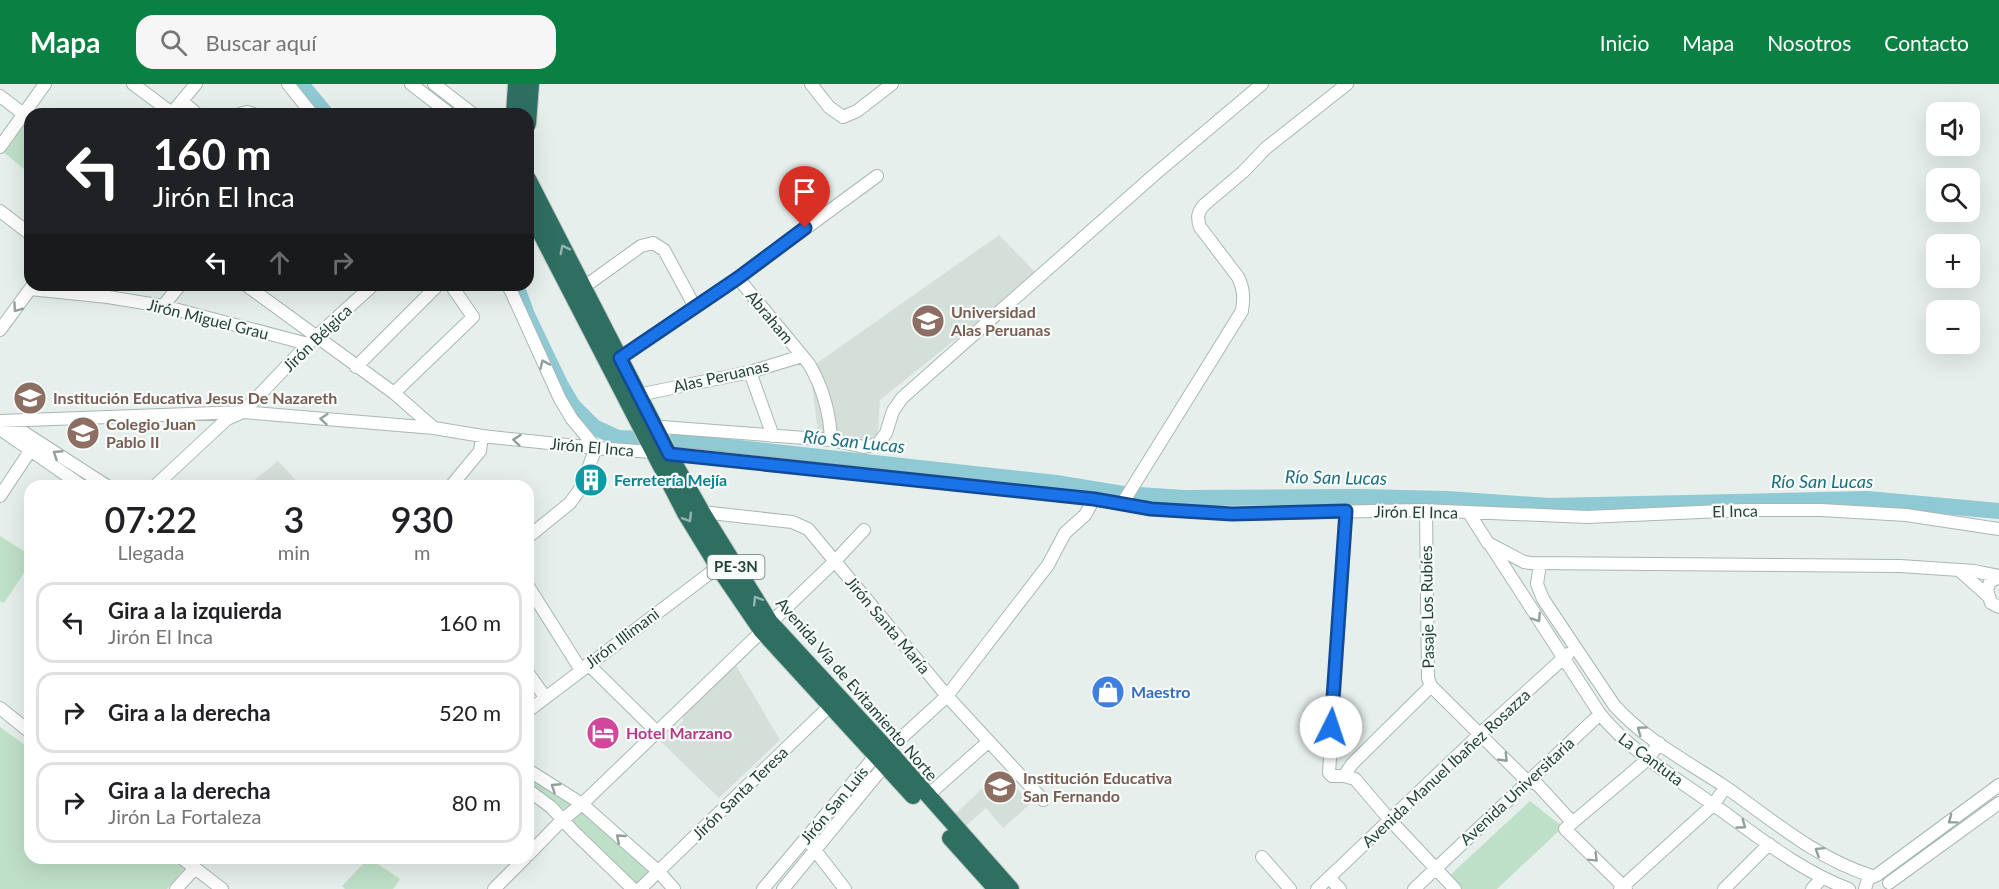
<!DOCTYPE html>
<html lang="es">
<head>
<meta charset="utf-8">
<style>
  :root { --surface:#fff; --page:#f6f6f6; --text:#202124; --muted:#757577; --line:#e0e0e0; --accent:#0b8043 }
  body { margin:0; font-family:Lato,sans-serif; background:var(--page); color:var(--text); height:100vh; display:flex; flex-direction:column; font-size:22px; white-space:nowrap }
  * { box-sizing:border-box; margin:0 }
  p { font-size:20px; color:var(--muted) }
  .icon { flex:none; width:33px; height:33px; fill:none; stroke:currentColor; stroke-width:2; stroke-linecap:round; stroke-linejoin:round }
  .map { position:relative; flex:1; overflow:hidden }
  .panel { position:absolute; left:24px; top:396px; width:510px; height:384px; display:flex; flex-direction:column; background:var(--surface); border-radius:18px; box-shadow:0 6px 24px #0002 }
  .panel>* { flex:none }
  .hud { position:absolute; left:24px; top:24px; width:510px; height:183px; border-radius:18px; box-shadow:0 6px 24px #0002; background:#202124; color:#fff; overflow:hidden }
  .controls { position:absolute; left:1926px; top:18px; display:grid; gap:12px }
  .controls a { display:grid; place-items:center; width:54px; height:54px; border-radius:12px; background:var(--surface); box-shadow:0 6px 24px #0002; font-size:30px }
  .pin { position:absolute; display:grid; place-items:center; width:51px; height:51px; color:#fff; margin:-62px -26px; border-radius:50% 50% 50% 0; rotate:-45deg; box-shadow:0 0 6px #0007 }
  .pin .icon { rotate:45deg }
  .me { position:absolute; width:66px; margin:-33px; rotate:4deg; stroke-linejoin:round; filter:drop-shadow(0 0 4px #0008) }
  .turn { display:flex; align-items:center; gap:21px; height:126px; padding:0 30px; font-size:27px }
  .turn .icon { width:78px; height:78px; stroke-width:2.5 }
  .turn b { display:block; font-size:42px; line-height:51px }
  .lanes { display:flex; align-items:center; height:57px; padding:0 30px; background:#0003; justify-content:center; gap:30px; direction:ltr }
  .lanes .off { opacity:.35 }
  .eta { display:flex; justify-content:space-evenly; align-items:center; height:102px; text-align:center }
  .eta b { font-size:36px; font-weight:600; line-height:42px }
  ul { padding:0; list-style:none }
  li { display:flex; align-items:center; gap:18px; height:81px; margin:0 12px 9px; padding:0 18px; border:3px solid var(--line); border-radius:18px }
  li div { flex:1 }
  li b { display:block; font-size:22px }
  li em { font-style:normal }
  header { display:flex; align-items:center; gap:36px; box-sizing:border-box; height:84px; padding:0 30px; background:var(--accent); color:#fff }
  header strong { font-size:28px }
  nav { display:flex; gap:33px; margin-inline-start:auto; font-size:21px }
  .search { width:420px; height:54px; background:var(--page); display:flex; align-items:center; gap:15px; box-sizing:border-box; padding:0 21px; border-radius:18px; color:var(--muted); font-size:22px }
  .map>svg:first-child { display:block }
</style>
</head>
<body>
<header>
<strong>Mapa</strong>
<div class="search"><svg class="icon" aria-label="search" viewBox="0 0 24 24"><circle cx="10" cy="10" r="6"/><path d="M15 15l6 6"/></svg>Buscar aquí</div>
<nav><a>Inicio</a><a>Mapa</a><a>Nosotros</a><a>Contacto</a></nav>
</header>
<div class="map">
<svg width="1999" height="805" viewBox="0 0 1999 805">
  <rect width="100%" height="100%" fill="#e6efeb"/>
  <path fill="#d4dfda" d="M999 151 1037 190 880 316 877 361 819 358 810 284Z
    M278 377 301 402H247Z
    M734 578 780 656 719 714 657 654 661 649 666 648 670 650 683 637 682 628Z
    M1002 686 1030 720 1003 744 986 724 959 748 949 736Z"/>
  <path fill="#bfe0c8" d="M20 37 30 46V90L1 66Z
    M0 452 30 471V480L4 519 0 517Z
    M0 643 30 665V774H175L186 782 167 805H0Z
    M528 689 577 719 569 729 528 701Z
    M1530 717 1563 743 1497 805H1462L1449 792Z
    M587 721 655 786 632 805 567 736Z
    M369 774 400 795 393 805H345L342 802Z"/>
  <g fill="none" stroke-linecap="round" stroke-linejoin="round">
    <path stroke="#8ec9d4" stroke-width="16" d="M301 0 326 30
      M516 201 527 231 560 300 573 322 594 343 618 354 641 355
      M676 357 1056 399 1123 410 1184 414 1360 413 1447 415 1549 422 1867 415 1999 427"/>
    <defs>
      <path id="minor" d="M133 0 172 29
        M288 0 312 30
        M411 0 450 30
        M434 0 473 30
        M811 0 829 23 843 33 857 27 892 0
        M0 12 30 35
        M182 17 197 30
        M171 30 196 0
        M239 30 247 28 253 30
        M0 63 45 0
        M0 127 30 150
        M738 194 809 280C823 304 830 329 831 356
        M246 201 394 309 434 344
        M507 201 511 207 560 315 572 335 596 364
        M584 203 641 162 653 159 664 166 695 223
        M30 205 108 213 163 222 308 260
        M163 222 180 201
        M0 246 33 201
        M613 278 738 194 877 92
        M356 283 438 201
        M750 288 773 352
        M394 309 473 233 451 201
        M638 311 750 288 802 272
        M0 337 243 328 434 344 482 352 596 364 693 371 1094 415 1151 425 1232 430 1420 426 1587 433 1745 426H1821L1906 431 1999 445
        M6 337 107 402
        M649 342 831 356 864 363 878 360 886 349 893 327 902 314 1154 91 1262 0
        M0 345 82 402
        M155 402 227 335 243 328 308 260 373 201
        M451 402 480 367 482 352
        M0 412 30 367
        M1122 420 1242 227C1244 214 1244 205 1238 193L1200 143C1197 134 1197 129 1204 121L1243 88 1266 64 1347 0
        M1426 426 1428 594 1431 602 1524 694 1538 701 1572 738
        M1346 427 1329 689 1332 692H1344L1355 695 1390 736 1455 805
        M702 428 792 438 808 445 947 612 1043 716
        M1469 429 1488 459 1524 478 1530 479 1900 482 1974 487 1999 492
        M528 453 570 419 580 405 596 364
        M1491 462 1600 630C1630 667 1673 692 1711 719 1755 750 1798 786 1849 805
        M1540 480 1537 500 1543 515 1614 621C1644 655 1686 677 1724 702 1771 735 1817 775 1872 792
        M1960 487 1987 511
        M1999 493 1990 498 1987 506 1991 519 1999 523
        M528 502 581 586
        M588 580 657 648
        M528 589 545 613
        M0 624 30 648
        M528 627 718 483
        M528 686 582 720 659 788 674 805
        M1344 692 1352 680 1431 602
        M528 706 551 723 573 747 633 805
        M927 712 988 658
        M811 761 845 805
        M528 771 562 736 582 720 835 477 864 446
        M1262 773 1290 805
        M182 774 222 805
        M1877 791 1999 701
        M1329 794 1340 805
        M1889 799 1999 719
        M176 805 195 784
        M494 805 525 774
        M640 805 836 616
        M763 805 876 671 888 666 947 612 1048 481 1065 449 1085 431 1094 415
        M783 805 885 681 886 675
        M1317 805 1481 649 1568 570
        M1414 805 1600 630
        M1620 805 1713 721 1725 704
        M1626 805 1565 745 1648 675 1659 659
        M1724 805 1769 760
        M1812 805 1822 794
        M1865 805 1868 795 1877 791"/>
      <path id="highway" d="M514 30 516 0
        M528 40 531 0
        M528 95 669 370 702 428 770 538 888 666 1011 805
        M528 125 685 429 718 483 761 546 913 712
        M950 754 996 805"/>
    </defs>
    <use href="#minor" stroke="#a8b8b2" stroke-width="14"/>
    <use href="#highway" stroke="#c2cac8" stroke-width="18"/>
    <use href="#minor" stroke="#fff" stroke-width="12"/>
    <use href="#highway" stroke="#2f6f62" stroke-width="16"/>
  </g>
  <defs><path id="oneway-chevron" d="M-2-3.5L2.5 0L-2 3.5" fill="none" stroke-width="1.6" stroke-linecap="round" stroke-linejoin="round" transform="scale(1.5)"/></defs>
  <g stroke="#93b5ae">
    <use href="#oneway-chevron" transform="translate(564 165) rotate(-117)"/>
    <use href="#oneway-chevron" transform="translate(688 434) rotate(59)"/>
    <use href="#oneway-chevron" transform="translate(757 516) rotate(-122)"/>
  </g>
  <g stroke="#92a09c">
    <use href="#oneway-chevron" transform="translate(17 224) rotate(126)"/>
    <use href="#oneway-chevron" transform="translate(544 280) rotate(-114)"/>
    <use href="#oneway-chevron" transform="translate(324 335) rotate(-175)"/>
    <use href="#oneway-chevron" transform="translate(517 356) rotate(-174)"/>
    <use href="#oneway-chevron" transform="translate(57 370) rotate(-147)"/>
    <use href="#oneway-chevron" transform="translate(1537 534) rotate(57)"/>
    <use href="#oneway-chevron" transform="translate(1641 646) rotate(-144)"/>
    <use href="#oneway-chevron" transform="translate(1504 674) rotate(46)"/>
    <use href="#oneway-chevron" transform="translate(555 703) rotate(-147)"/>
    <use href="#oneway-chevron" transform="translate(1952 736) rotate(143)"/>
    <use href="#oneway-chevron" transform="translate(1742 741) rotate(36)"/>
    <use href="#oneway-chevron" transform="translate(620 754) rotate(-139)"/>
    <use href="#oneway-chevron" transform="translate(1819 767) rotate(-148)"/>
    <use href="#oneway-chevron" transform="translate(1594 774) rotate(45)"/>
  </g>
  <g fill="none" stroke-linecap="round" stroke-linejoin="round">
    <defs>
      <path id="route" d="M805 144 738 194 620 274 669 370 1094 415 1151 425 1232 430 1346 427 1331 643"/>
    </defs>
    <use href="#route" stroke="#114b97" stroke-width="15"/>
    <use href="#route" stroke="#1a73e8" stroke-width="10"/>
  </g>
  <defs>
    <symbol id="university-disc" viewBox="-11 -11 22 22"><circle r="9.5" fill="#8d6e63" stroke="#f7fbf9"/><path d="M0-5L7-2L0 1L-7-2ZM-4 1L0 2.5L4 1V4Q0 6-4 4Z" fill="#fff"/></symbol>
    <symbol id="school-disc" viewBox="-11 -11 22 22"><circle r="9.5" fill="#8d6e63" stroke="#f7fbf9"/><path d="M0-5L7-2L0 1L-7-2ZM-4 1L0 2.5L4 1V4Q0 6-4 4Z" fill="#fff"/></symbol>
    <symbol id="building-disc" viewBox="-11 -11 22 22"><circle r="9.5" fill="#0f9aa8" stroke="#f7fbf9"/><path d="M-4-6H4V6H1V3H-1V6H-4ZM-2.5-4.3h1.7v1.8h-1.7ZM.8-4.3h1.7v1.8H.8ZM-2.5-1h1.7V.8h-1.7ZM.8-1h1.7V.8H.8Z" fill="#fff"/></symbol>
    <symbol id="shop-disc" viewBox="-11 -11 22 22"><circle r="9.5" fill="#3f7fe0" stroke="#f7fbf9"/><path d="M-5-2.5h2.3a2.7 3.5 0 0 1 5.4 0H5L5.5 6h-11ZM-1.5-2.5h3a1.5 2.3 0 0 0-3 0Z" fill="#fff"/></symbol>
    <symbol id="hotel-disc" viewBox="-11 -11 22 22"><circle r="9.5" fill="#d1479c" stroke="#f7fbf9"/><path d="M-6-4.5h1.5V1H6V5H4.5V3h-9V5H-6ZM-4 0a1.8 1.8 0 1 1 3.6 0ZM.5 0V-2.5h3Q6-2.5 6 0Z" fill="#fff"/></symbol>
  </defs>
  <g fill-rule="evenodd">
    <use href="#university-disc" x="909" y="218" width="38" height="38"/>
    <use href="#school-disc" x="11" y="295" width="38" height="38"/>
    <use href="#school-disc" x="64" y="330" width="38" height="38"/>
    <use href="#building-disc" x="572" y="377" width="38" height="38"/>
    <use href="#shop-disc" x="1089" y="589" width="38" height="38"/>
    <use href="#hotel-disc" x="584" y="630" width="38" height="38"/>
    <use href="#school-disc" x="981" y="684" width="38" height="38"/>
  </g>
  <g text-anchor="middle" stroke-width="4.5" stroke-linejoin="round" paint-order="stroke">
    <rect fill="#f7fbf9" stroke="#637a73" stroke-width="1.5" x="707.5" y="471" width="57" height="24" rx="4.5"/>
    <g font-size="15" font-weight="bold" fill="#24423a">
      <text x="736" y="488">PE-3N</text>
    </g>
    <g font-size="16" font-weight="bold" fill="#785e54" stroke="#f7fbf9" text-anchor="start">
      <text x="951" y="234">Universidad<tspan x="951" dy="18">Alas Peruanas</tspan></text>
      <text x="53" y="320">Institución Educativa Jesus De Nazareth</text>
      <text x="106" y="346">Colegio Juan<tspan x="106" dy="18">Pablo II</tspan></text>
      <text x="1023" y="700">Institución Educativa<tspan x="1023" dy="18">San Fernando</tspan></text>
    </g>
    <g font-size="16" fill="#24423a" stroke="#f7fbf9">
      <text transform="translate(770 233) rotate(50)" y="6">Abraham</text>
      <text transform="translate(208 235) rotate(14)" y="6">Jirón Miguel Grau</text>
      <text transform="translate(317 254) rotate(-44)" y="6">Jirón Bélgica</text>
      <text transform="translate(721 292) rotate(-13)" y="6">Alas Peruanas</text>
      <text transform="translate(592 363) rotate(5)" y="6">Jirón El Inca</text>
      <text transform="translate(1735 427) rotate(-1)" y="6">El Inca</text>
      <text transform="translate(1416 428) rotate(1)" y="6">Jirón El Inca</text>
      <text transform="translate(1427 523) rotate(-91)" y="6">Pasaje Los Rubíes</text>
      <text transform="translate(888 541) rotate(50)" y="6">Jirón Santa María</text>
      <text transform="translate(622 554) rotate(-37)" y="6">Jirón Illimani</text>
      <text transform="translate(857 605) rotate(49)" y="6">Avenida Vía de Evitamiento Norte</text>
      <text transform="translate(1651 675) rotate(37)" y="6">La Cantuta</text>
      <text transform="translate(1446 684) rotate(-43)" y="6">Avenida Manuel Ibañez Rosazza</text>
      <text transform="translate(1517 707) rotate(-43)" y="6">Avenida Universitaria</text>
      <text transform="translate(740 709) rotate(-44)" y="6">Jirón Santa Teresa</text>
      <text transform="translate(834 721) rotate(-50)" y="6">Jirón San Luis</text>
    </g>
    <g font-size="16" font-weight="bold" fill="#0d838f" stroke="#f7fbf9" text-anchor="start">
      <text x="614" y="402">Ferretería Mejía</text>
    </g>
    <g font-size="16" font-weight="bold" fill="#366cbe" stroke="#f7fbf9" text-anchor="start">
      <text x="1131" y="614">Maestro</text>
    </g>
    <g font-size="16" font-weight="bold" fill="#b23c85" stroke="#f7fbf9" text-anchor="start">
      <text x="626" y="655">Hotel Marzano</text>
    </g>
    <g font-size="18" font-style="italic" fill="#1c6f80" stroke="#f7fbf9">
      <text transform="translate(854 358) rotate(6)" y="6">Río San Lucas</text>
      <text transform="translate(1336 394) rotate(1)" y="6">Río San Lucas</text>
      <text x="1822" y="404">Río San Lucas</text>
    </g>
  </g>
</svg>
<div class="controls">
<a><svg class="icon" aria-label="sound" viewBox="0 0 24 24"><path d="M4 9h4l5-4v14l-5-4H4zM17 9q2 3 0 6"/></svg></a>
<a><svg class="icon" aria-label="search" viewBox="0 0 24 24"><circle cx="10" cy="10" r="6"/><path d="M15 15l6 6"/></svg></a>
<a>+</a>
<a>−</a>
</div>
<div class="pin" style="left:805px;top:144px;background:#d93025"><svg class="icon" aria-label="arrive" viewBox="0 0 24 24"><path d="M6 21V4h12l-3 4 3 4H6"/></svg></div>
<svg class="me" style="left:1331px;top:643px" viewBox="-20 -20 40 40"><circle r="19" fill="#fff"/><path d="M0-13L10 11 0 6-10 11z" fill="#1a73e8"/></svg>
<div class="hud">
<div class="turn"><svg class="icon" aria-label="left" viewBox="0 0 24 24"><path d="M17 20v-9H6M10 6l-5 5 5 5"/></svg><div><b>160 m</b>Jirón El Inca</div></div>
<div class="lanes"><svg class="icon" aria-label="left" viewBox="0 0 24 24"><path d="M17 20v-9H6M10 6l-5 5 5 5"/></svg><svg class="icon off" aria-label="ahead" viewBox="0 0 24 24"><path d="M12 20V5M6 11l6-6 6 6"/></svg><svg class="icon off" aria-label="right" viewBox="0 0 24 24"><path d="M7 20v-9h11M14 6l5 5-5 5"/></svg></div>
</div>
<section class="panel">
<div class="eta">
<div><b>07:22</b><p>Llegada</p></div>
<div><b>3</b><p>min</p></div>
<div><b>930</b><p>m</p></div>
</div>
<ul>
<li><svg class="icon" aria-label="left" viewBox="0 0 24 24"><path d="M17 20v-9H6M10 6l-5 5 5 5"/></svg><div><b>Gira a la izquierda</b><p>Jirón El Inca</p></div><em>160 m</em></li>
<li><svg class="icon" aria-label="right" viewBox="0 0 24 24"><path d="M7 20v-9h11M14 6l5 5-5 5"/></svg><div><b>Gira a la derecha</b></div><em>520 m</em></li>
<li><svg class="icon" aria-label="right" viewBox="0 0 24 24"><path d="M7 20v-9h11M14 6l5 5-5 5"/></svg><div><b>Gira a la derecha</b><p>Jirón La Fortaleza</p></div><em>80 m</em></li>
</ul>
</section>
</div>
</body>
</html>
